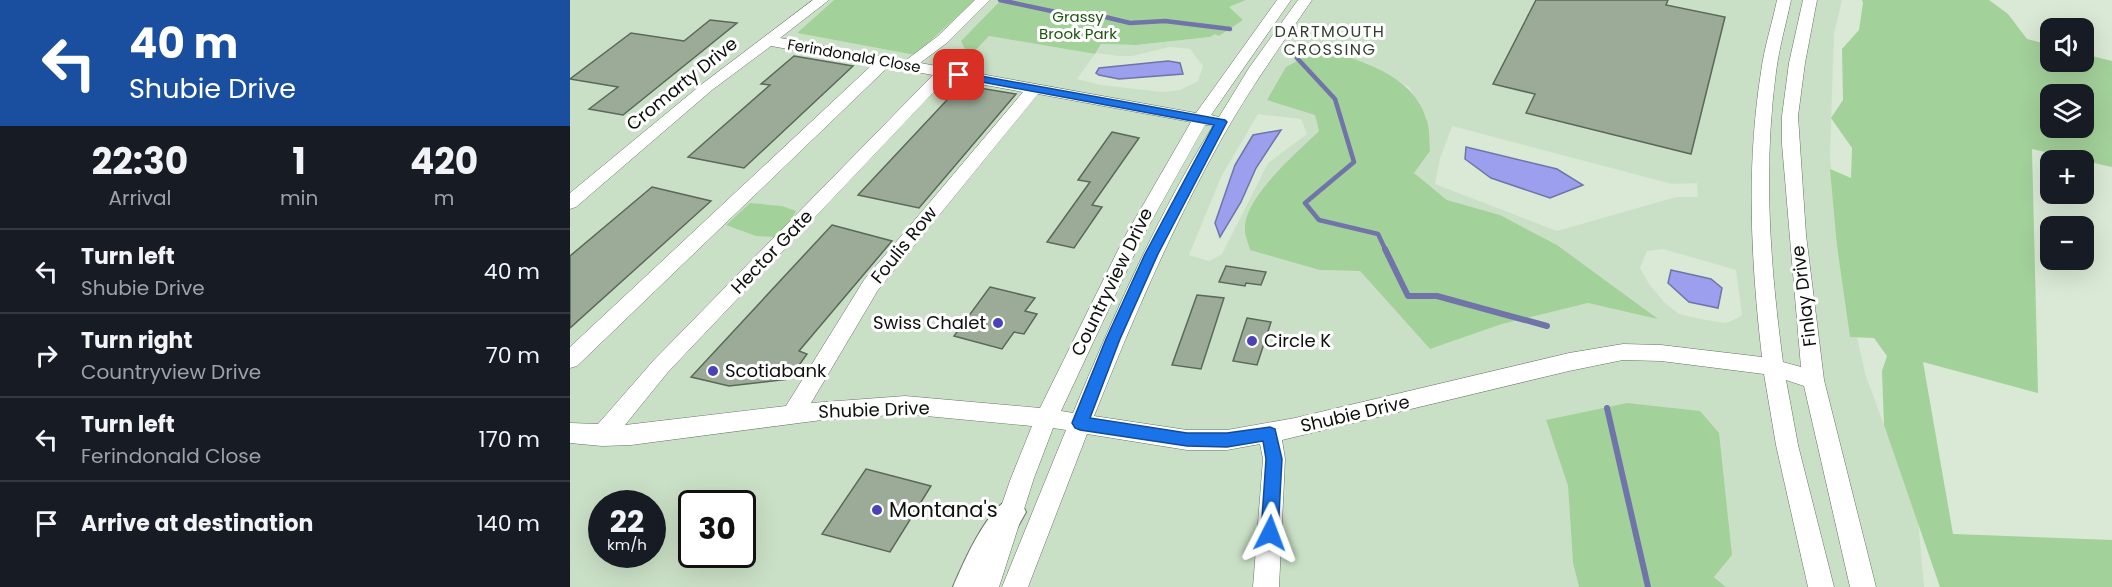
<!DOCTYPE html>
<html lang="en">
<head>
<meta charset="utf-8">
<style>
  :root { --surface:#171b24; --page:#20242c; --text:#f1f3f6; --muted:#9ea1a6; --line:#363941 }
  body { margin:0; font-family:Poppins,sans-serif; background:var(--page); color:var(--text); height:100vh; display:flex; flex-direction:column; font-size:22px; white-space:nowrap }
  * { box-sizing:border-box; margin:0 }
  p { font-size:20px; color:var(--muted) }
  .icon { flex:none; width:33px; height:33px; fill:none; stroke:currentColor; stroke-width:2; stroke-linecap:round; stroke-linejoin:round }
  .map { position:relative; flex:1; overflow:hidden }
  .panel { display:flex; flex-direction:column; background:var(--surface); width:570px }
  .panel>* { flex:none }
  .banner { background:#1a4fa0; color:#fff; overflow:hidden }
  .buttons { position:absolute; left:1470px; top:18px; display:grid; gap:12px }
  .buttons a { display:grid; place-items:center; width:54px; height:54px; border-radius:12px; background:var(--surface); box-shadow:0 6px 24px #0002; font-size:30px }
  .speed { position:absolute; left:18px; top:490px; display:flex; gap:12px; font-size:30px; font-weight:700; text-align:center }
  .speed>* { display:grid; place-content:center; width:78px; height:78px; border-radius:50%; background:var(--surface); box-shadow:0 6px 24px #0002; line-height:1 }
  .speed small { font-size:15px; font-weight:400 }
  .speed .limit { border:3px solid #111; border-radius:9px; background:#fff; color:#111 }
  .pin { position:absolute; display:grid; place-items:center; width:51px; height:51px; color:#fff; margin:-26px; border-radius:12px; box-shadow:0 3px 9px #0006 }
  .me { position:absolute; width:66px; margin:-33px; rotate:3deg; stroke-linejoin:round; filter:drop-shadow(0 0 4px #0008) }
  .turn { display:flex; align-items:center; gap:21px; height:126px; padding:0 30px; font-size:27px }
  .turn .icon { width:78px; height:78px; stroke-width:2.5 }
  .turn b { display:block; font-size:42px; line-height:51px }
  .eta { display:flex; justify-content:space-evenly; align-items:center; height:102px; text-align:center }
  .eta b { font-size:36px; font-weight:700; line-height:42px }
  ul { padding:0; list-style:none }
  li { display:flex; align-items:center; gap:18px; height:84px; padding:0 30px; border-top:2px solid var(--line) }
  li div { flex:1 }
  li b { display:block; font-size:22px }
  li em { font-style:normal }
  main { display:flex; flex:1; min-height:0 }
  .map>svg:first-child { display:block }
</style>
</head>
<body>
<main>
<section class="panel">
<div class="banner">
<div class="turn"><svg class="icon" aria-label="left" viewBox="0 0 24 24"><path d="M17 20v-9H6M10 6l-5 5 5 5"/></svg><div><b>40 m</b>Shubie Drive</div></div>
</div>
<div class="eta">
<div><b>22:30</b><p>Arrival</p></div>
<div><b>1</b><p>min</p></div>
<div><b>420</b><p>m</p></div>
</div>
<ul>
<li><svg class="icon" aria-label="left" viewBox="0 0 24 24"><path d="M17 20v-9H6M10 6l-5 5 5 5"/></svg><div><b>Turn left</b><p>Shubie Drive</p></div><em>40 m</em></li>
<li><svg class="icon" aria-label="right" viewBox="0 0 24 24"><path d="M7 20v-9h11M14 6l5 5-5 5"/></svg><div><b>Turn right</b><p>Countryview Drive</p></div><em>70 m</em></li>
<li><svg class="icon" aria-label="left" viewBox="0 0 24 24"><path d="M17 20v-9H6M10 6l-5 5 5 5"/></svg><div><b>Turn left</b><p>Ferindonald Close</p></div><em>170 m</em></li>
<li><svg class="icon" aria-label="arrive" viewBox="0 0 24 24"><path d="M6 21V4h12l-3 4 3 4H6"/></svg><div><b>Arrive at destination</b></div><em>140 m</em></li>
</ul>
</section>
<div class="map">
<svg width="1542" height="587" viewBox="0 0 1542 587">
  <rect width="100%" height="100%" fill="#d9e9d5"/>
  <path fill="#cae0c6" fill-rule="evenodd" d="M0 0H264L227 33 345 55 405 0H431L391 41 402 54 419 36 525 54 507 79 531 85 593 92 610 90 628 81 633 66 620 49 600 47 562 56H549L526 53 531 44 566 45 640 37 645 34 658 7 676 0H1272L1264 34 1260 157 1269 255 1295 373 1348 519 1354 587H1156L976 421 998 486 1003 563 1009 587H0ZM795 62 839 87 857 118 843 173 877 200 930 215 987 245 1086 318 1018 303 932 324 860 349 790 271 750 270 734 146 749 131 745 115ZM688 114 731 119 737 134 698 163 652 254 639 261 619 255 651 177ZM882 126 1102 184 1127 183 1128 197H1106L987 231 865 184 870 159ZM1093 249 1166 270 1172 316 1156 323 1136 320 1109 314 1094 302 1079 284 1070 268 1077 251ZM32 504H82V555H32ZM122 504H172V555H122Z"/>
  <path fill="#a3d19a" fill-rule="evenodd" d="M264 0H405L345 55 227 33Z
    M431 0H676L659 7 673 20 649 36 645 34 640 37 566 45 531 44 525 54 419 36 402 54 397 53 391 41Z
    M1292 0H1419L1438 14 1457 39 1480 45V62H1514V54L1542 61V167L1462 149 1468 393 1353 362 1383 534 1542 540V587H1370L1314 425 1312 371 1317 356 1304 338 1280 337 1267 246 1260 169 1281 178 1282 148 1261 118 1273 100 1272 49 1289 30 1293 3ZM1480 94H1514V128H1480Z
    M751 48C791 61 842 74 856 118 860 127 859 140 860 151L844 173 877 200 930 215 987 245 1088 319 1018 303 932 324 860 349 790 271 750 270 680 250C679 244 675 237 675 231 672 198 728 152 749 131L745 115 697 100 716 67Z
    M180 203 212 206 226 211 222 219 205 237 186 236 156 225Z
    M1057 403 1130 411 1149 433 1162 555 1144 577 1156 587H1009L1003 563 998 486 976 420Z"/>
  <path fill="#9b9fed" stroke="#7074a9" stroke-width="1.5" d="M598 61 610 63 613 74 549 79 529 75 526 73 529 68Z
    M711 130 686 168 671 202 650 237 645 223 665 165 683 135Z
    M896 147 987 169 1013 185 980 198 921 178 895 159Z
    M1101 270 1141 279 1152 288 1148 308 1119 302 1098 283Z"/>
  <g fill="none" stroke-linecap="round" stroke-linejoin="round">
    <path stroke="#7074a9" stroke-width="4.5" d="M430 0 500 15 531 16 560 23 595 21 660 29
      M727 58 765 99 784 162 735 203 749 220 808 234 816 251"/>
    <path stroke="#7074a9" stroke-width="6" d="M815 249 838 296H867L977 326
      M1037 408 1078 587"/>
  </g>
  <path fill="#9cab98" stroke="#5b6958" stroke-width="1.5" d="M966 0H1098L1096 5 1155 17 1121 154 956 113 965 94 923 84Z
    M140 20 167 23 53 115 19 109 48 87 0 79 61 33 114 41Z
    M224 56 283 66 174 168 118 157 200 85 191 84Z
    M391 85 446 94 349 208 288 195Z
    M542 132 569 138 522 205 532 207 504 248 477 242 520 182 508 180Z
    M82 187 141 201 0 328V256Z
    M262 225 322 241 229 351 237 354 219 379 159 386 121 377Z
    M656 266 696 272 691 285 676 283 675 286 649 282Z
    M420 287 465 298 455 311 467 314 454 334 444 332 432 349 384 336Z
    M627 295 654 298 631 369 602 365Z
    M677 318 701 322 687 365 663 361Z
    M296 469 361 486 320 552 252 534Z"/>
  <g fill="none" stroke-linecap="round" stroke-linejoin="round">
    <defs>
      <path id="minor" d="M243 0H259L210 38 335 61 368 36 405 0H420L378 42 350 63 626 113 707 0H721L641 115 649 117 679 68 728 0H742C711 45 679 90 652 138 602 227 562 321 524 416L617 430H657L725 418 999 353 1053 344 1091 345 1192 357C1181 262 1176 167 1191 72 1194 48 1202 24 1207 0H1221C1216 24 1209 48 1206 72 1193 169 1200 265 1213 362L1231 367 1212 144V116L1219 63 1233 0H1247L1235 63 1228 116 1236 235 1254 380 1306 587H1280L1234 386 1216 380 1228 445 1264 587H1238L1206 445 1194 374 1091 361 1053 360 999 371 712 440 715 459 709 587H683L693 459 690 444 657 450H617L517 434 458 587H432L496 430 483 428 464 478 429 587H403L441 478 462 426 335 414 252 420 61 445 32 446 0 443V423L28 424 84 360 363 75 318 67 7 366 0 368V347L303 64 201 46 142 90 6 207 0 209V193L132 84ZM377 78 453 92 294 280 216 406 55 425 98 372ZM468 94 621 122 554 238 470 408 335 396 241 403 308 290ZM635 125 643 126C587 216 544 315 503 413L491 411 572 238Z"/>
      <path id="major" d="M441 498 451 502 456 512 414 587H383C393 563 417 508 441 498Z"/>
    </defs>
    <use href="#minor" stroke="#657463" stroke-width="1"/>
    <use href="#major" stroke="#657463" stroke-width="2"/>
    <use href="#minor" fill="#fff" fill-rule="evenodd"/>
    <use href="#major" fill="#fff" fill-rule="evenodd"/>
  </g>
  <path fill="#1a73e8" stroke="#114b97" stroke-width="1.5" d="M389 72 655 120 657 122 588 254 550 339 520 418 617 433H657L700 427 705 429 712 459 708 533 706 539 700 541 694 539 691 533 696 459 693 441 657 447 617 446 510 430 505 428 502 423 536 339 575 254 644 125 385 77 384 75Z"/>
  <g fill="#4d41b8" stroke="#fff" stroke-width="2">
    <circle cx="428" cy="323" r="6"/>
    <circle cx="682" cy="341" r="6"/>
    <circle cx="143" cy="371" r="6"/>
    <circle cx="307" cy="510" r="6"/>
  </g>
  <g text-anchor="middle" stroke-width="6" stroke-linejoin="round" paint-order="stroke">
    <g font-size="15" fill="#1d5410" stroke="#fff">
      <text x="508" y="22">Grassy<tspan x="508" dy="17">Brook Park</tspan></text>
    </g>
    <g font-size="15" fill="#0c110b" stroke="#fff">
      <text transform="translate(284 56) rotate(10)" y="5">Ferindonald Close</text>
    </g>
    <g font-size="16" letter-spacing="1.5" fill="#323f30" stroke="#fff">
      <text x="760" y="37">DARTMOUTH<tspan x="760" dy="18">CROSSING</tspan></text>
    </g>
    <g font-size="18" fill="#0c110b" stroke="#fff">
      <text transform="translate(112 84) rotate(-39)" y="6">Cromarty Drive</text>
      <text transform="translate(334 245) rotate(-51)" y="6">Foulis Row</text>
      <text transform="translate(202 252) rotate(-46)" y="6">Hector Gate</text>
      <text transform="translate(542 282) rotate(-64)" y="6">Countryview Drive</text>
      <text transform="translate(1234 296) rotate(-97)" y="6">Finlay Drive</text>
      <text transform="translate(304 410) rotate(-2)" y="6">Shubie Drive</text>
      <text transform="translate(785 414) rotate(-13)" y="6">Shubie Drive</text>
    </g>
    <g font-size="18" fill="#0c110b" stroke="#fff" text-anchor="start">
      <text x="416" y="329" text-anchor="end">Swiss Chalet</text>
      <text x="694" y="347">Circle K</text>
      <text x="155" y="377">Scotiabank</text>
    </g>
    <g font-size="21" fill="#0c110b" stroke="#fff" text-anchor="start">
      <text x="319" y="517">Montana's</text>
    </g>
  </g>
</svg>
<div class="buttons">
<a><svg class="icon" aria-label="sound" viewBox="0 0 24 24"><path d="M4 9h4l5-4v14l-5-4H4zM17 9q2 3 0 6"/></svg></a>
<a><svg class="icon" aria-label="layers" viewBox="0 0 24 24"><path d="M12 4l9 5-9 5-9-5zM3 14l9 5 9-5"/></svg></a>
<a>+</a>
<a>−</a>
</div>
<div class="speed"><div>22<small>km/h</small></div><div class="limit">30</div></div>
<div class="pin" style="left:389px;top:75px;background:#d93025"><svg class="icon" aria-label="arrive" viewBox="0 0 24 24"><path d="M6 21V4h12l-3 4 3 4H6"/></svg></div>
<svg class="me" style="left:700px;top:533px" viewBox="-20 -20 40 40"><path d="M0-17L14 15 0 8-14 15z" fill="#1a73e8" stroke="#fff" stroke-width="4"/></svg>
</div>
</main>
</body>
</html>
